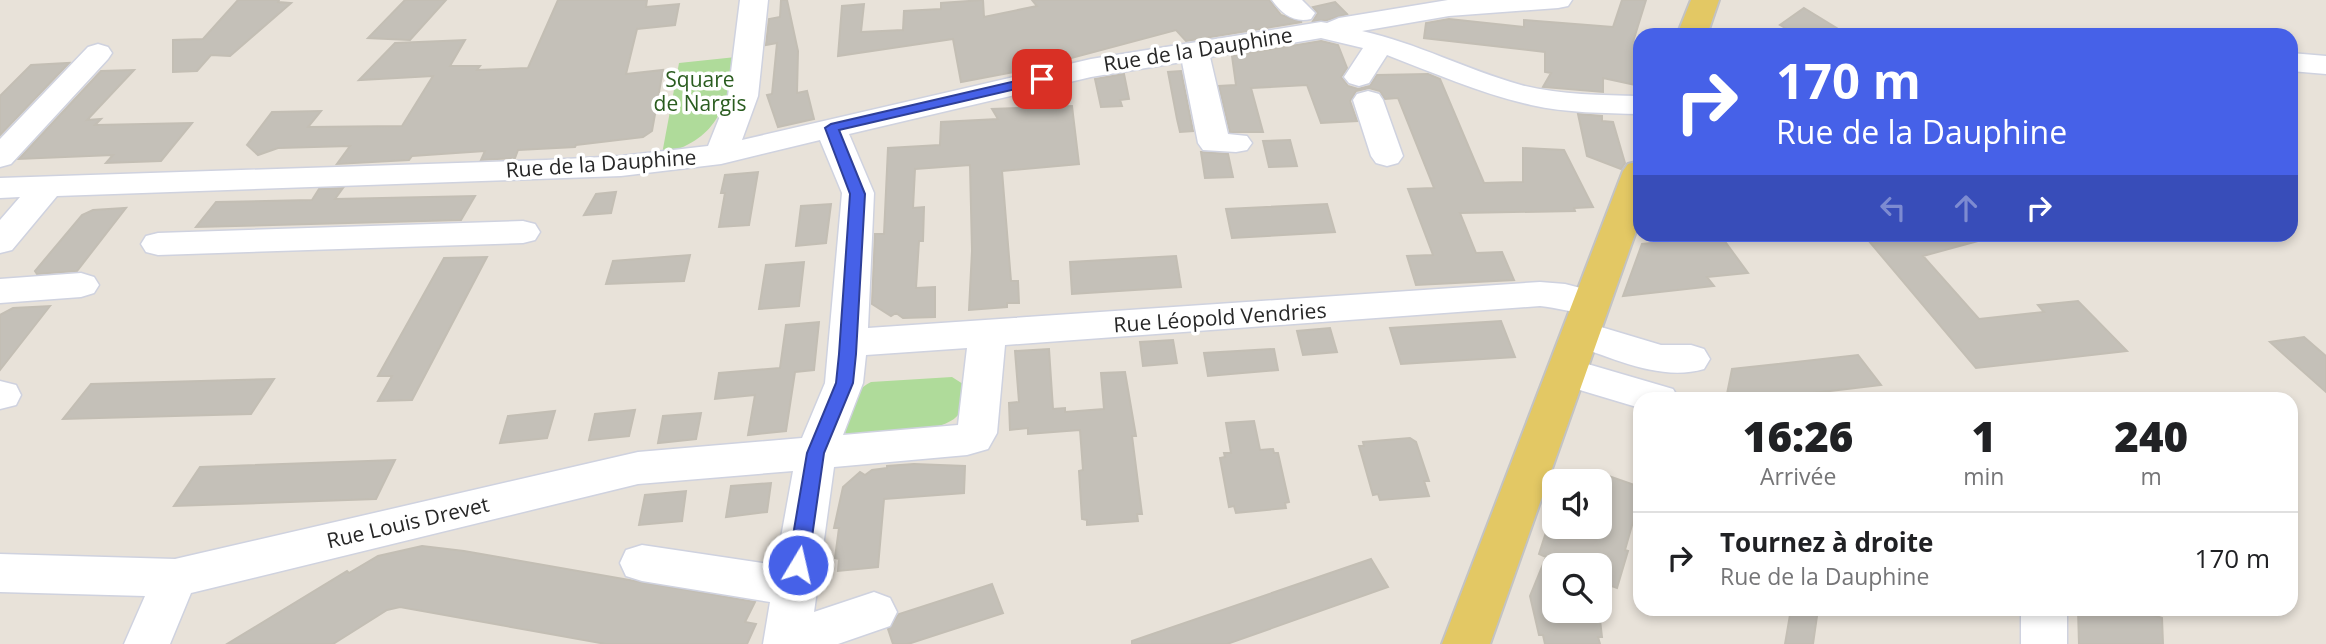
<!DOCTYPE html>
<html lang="fr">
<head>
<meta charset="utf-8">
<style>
  :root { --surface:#fff; --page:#f6f6f6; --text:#202124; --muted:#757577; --line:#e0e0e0 }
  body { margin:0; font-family:"Open Sans",sans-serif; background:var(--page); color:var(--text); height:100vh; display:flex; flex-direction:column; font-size:26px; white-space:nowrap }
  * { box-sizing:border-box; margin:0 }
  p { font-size:23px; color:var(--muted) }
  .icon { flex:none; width:38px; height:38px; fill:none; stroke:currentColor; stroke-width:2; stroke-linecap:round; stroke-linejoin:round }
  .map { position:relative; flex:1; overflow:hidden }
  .side { position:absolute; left:1633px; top:392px; width:665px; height:224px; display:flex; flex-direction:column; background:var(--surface); border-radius:21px; box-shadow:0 4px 10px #0003 }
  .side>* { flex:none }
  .banner { position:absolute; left:1633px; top:28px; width:665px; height:214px; border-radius:21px; box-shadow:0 4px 10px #0003; background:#4661e8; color:#fff; overflow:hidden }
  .buttons { position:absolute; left:1542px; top:469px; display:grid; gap:14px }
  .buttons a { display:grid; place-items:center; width:70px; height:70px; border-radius:14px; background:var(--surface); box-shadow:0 4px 10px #0003; font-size:35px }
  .pin { position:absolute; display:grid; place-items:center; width:60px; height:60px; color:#fff; margin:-30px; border-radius:14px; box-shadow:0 4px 10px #0006 }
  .me { position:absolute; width:77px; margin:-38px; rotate:9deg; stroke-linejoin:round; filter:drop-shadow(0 0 5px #0008) }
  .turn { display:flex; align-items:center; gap:24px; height:147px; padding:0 28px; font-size:32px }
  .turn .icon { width:91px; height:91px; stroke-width:2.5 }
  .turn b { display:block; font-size:49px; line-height:60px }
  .lanes { display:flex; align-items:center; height:66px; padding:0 28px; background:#0003; justify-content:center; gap:35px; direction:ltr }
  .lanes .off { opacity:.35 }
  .eta { display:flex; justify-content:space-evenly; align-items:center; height:119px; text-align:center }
  .eta b { font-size:42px; font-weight:800; line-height:49px }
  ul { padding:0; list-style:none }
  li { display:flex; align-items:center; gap:21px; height:91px; padding:0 28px; border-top:2px solid var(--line) }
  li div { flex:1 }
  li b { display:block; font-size:26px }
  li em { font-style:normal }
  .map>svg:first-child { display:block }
</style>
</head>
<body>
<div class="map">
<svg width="2326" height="644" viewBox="0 0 2326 644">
  <rect width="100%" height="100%" fill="#e8e2d9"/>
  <path fill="#afdb9a" d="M736 57C727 108 716 141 662 154L679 63Z
    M952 377 963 384C963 392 965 404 961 411 948 436 877 433 851 436L843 432C850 411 850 392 871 382Z"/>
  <path fill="#c4c0b8" stroke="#c3beb4" stroke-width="2" d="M238 0H279L278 2 291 3 230 56 211 55 197 71 173 72V40L203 39Z
    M405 0H446L410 40 368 38Z
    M558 0H647L646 7 679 4 675 25 637 29 626 74 663 70 652 131 643 137 576 145 575 147 518 150 515 158 481 160 485 151 412 156 409 160 337 164 350 146 278 148 258 155 247 145 272 112 321 111 308 127 402 126 433 76 359 80 395 43 465 40 450 66H480L477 70 528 68Z
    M781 0H787L798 51 797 93 807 91 814 119 778 127 767 95 772 94 777 43 766 45 769 19 780 17Z
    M983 0 984 17 1037 6 1032 0H1269L1281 15 1302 22 1186 41 1176 30 1030 69 961 82 953 39 838 56 842 6 864 4 861 32 903 30 904 11 941 9V3Z
    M1622 0H1646L1633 42 1640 43V86L1603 78V92L1543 87 1551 73 1545 72V52L1424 38 1426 23 1449 19 1524 27V20L1613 27Z
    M1335 2 1347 14 1327 20 1313 21 1318 13 1313 7Z
    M1804 8 1848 35H1797L1780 25Z
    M1321 41 1338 45 1347 68 1341 77 1348 86 1358 89 1370 86 1377 75 1428 74 1440 79 1484 183 1523 182V148L1564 150 1593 207 1574 208 1575 211 1460 213 1476 253 1502 252 1514 280 1416 285 1407 256 1433 255 1408 189 1434 188 1398 98 1385 99 1380 91 1369 88 1356 91 1350 101 1357 121 1321 123 1307 85 1251 88 1263 132H1230L1219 86 1236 85 1232 56Z
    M69 63 0 135V96L31 65Z
    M134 70 87 120 101 119 95 125 192 123 161 161 106 163 113 155 19 159 101 71Z
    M1181 71 1193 131 1180 132 1177 119 1168 72Z
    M1124 74 1129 99 1120 100 1122 106 1101 107 1095 79Z
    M1072 106 1079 164 1002 171 1011 281H1018L1019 303H1007V307L969 310 972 251 970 165 915 169 913 208 924 207 923 241H919L916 288 935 287V317L903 318 896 313 891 316 872 304 875 234H884L888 148 940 145 941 122 998 119 992 109Z
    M1578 114 1602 116V121L1613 122 1625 163 1621 169 1587 156Z
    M1290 140 1297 166 1269 167 1263 141Z
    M1201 152 1228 154 1233 177 1205 178Z
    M758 172 749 225 719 227 725 193H721L725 175Z
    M343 188 335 199 475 196 461 220 196 227 216 202 312 200 319 189Z
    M616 192 611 213 584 215 596 194Z
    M831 204 826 243 796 246 801 206Z
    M1327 204 1335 232 1232 238 1226 209Z
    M126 208 77 271 37 274 35 271 82 215 93 210Z
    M1863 234H1977L1978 241 1923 256 1979 319 2044 312 2038 305 2078 301 2127 351 1976 368Z
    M1721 236 1748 273 1707 277 1714 286 1623 296 1642 244Z
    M690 255 684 281 606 284 613 261Z
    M1176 256 1181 287 1072 294 1070 262Z
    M487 257 412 400 378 401 392 376H378L444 258Z
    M804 262 799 306 759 309 766 265Z
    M50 306 0 370V315L13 308Z
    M1501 321 1515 357 1401 364 1390 328Z
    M819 322 814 370 795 372 786 431 748 435 755 395 715 399 719 373 780 368 786 325Z
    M1330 328 1337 352 1303 355 1297 331Z
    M2304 337 2326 356V392L2270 342Z
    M1173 340 1177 363 1143 366 1140 342Z
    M1049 349 1053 409 1065 408V412L1104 409 1101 373 1125 372 1136 436H1132L1142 514H1137L1138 521 1087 525V520L1082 519 1079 471 1083 470 1080 430 1028 434V428L1010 430 1009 403 1019 402 1015 351Z
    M1274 349 1278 370 1208 376 1204 353Z
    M1858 355 1881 385 1788 396V399H1726L1732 369Z
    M274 379 251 414 63 419 91 384Z
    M635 410 629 436 589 440 595 414Z
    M555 411 547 438 500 443 508 416Z
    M701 413 696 439 658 443 663 416Z
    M1254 421 1260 450 1273 449 1274 453H1278L1289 502 1285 503 1286 508 1236 513 1234 506 1229 507 1220 458 1225 457 1224 453H1231L1226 423Z
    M1410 438 1416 442 1429 481H1424L1429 496 1380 500 1378 494 1373 495 1359 446H1364L1363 442Z
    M395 460 376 499 174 506 200 467Z
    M914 464 965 466 964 493 884 499 878 567 838 571 839 559 835 558 839 528H834L843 487 860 472 865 475 872 470 887 468V466Z
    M1600 473 1640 487V497L1625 550 1628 551 1617 588 1600 582V565H1554V611H1599L1602 637H1598L1600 644H1545L1543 635H1539L1530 596 1546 557 1539 554 1550 520 1554 522V527H1600Z
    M771 483 767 512 726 517 731 486Z
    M686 491 682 521 639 525 645 495Z
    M422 546 464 551 755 602 745 622 756 624 747 644H606L400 607 387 610 333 644H227L347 571 349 573 378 556Z
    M1371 559 1388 587 1227 644H1132V641Z
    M992 584 1003 613 908 644H893L888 629 899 614Z
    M1791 609H1818L1813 644H1785Z
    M2078 609H2136L2162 618 2163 644H2079Z"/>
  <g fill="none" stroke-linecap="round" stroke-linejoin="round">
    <defs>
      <path id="minor" d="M740 0H768L758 96 742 140 1091 59 1321 22 1327 23 1339 18 1448 0H1572L1568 6 1558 8 1449 16 1362 31C1417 43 1467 70 1521 85 1560 95 1600 95 1640 96V114C1603 113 1567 113 1531 105 1482 94 1434 73 1387 55L1369 83 1359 86 1349 83 1344 77 1363 48 1321 38 1210 57 1228 134 1247 136 1252 143 1247 150 1236 152 1203 150 1198 143 1182 62 1091 77 849 134 874 193 868 328 1540 282 1565 284 1604 294 1609 303 1604 312C1584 317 1561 308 1540 306L1005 345 997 433 988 449 967 455 834 467 814 612 874 592 890 598 897 612 890 626 838 644H763L770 602 642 581 626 576 620 563 626 550 642 545 776 565 793 471 638 484 191 593 170 644H124L145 596 0 592V554L175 559 638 452 802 438 825 383 842 193 820 140 721 164 621 176 57 196 12 250 0 253V220L20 197 0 198V178L546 160 621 156 708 146 728 96ZM967 348 958 425 843 435 863 383 866 355Z
        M1272 0H1302L1315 13 1311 19C1294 23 1282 14 1272 0Z
        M98 44 108 47 112 53 108 59 11 164 0 167V139L88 47Z
        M2291 53 2326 56V74L2291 71Z
        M1368 91 1379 94 1383 100 1403 156 1398 163 1387 166 1376 163 1371 156 1353 100 1357 94Z
        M523 221 535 224 540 232 535 240 523 243 158 255 146 252 141 244 146 236 158 233Z
        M81 273 94 277 99 285 94 293 81 297 0 303V279Z
        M1581 321 1661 345H1691L1704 349 1710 359 1704 369C1659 382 1611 357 1568 343L1562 334 1568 325Z
        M1567 358 1673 389 1679 399H1640V408L1553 382 1548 372 1553 362Z
        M0 381 16 385 21 395 16 405 0 409Z
        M2021 609H2067V644H2021Z"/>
      <path id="major" d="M1691 0H1719L1707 35H1677Z
        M1640 161V220L1490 644H1442L1623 171 1628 164Z"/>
    </defs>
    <use href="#minor" stroke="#cfd2df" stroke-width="3"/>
    <use href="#major" stroke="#c3c3c3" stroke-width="4"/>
    <use href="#minor" fill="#fff" fill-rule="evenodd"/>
    <use href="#major" fill="#e3c864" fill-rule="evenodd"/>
  </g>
  <path fill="#4661e8" stroke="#2e3f97" stroke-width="2" d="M1042 75 1048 79 1046 82 839 130 865 194 856 354 853 383 824 453 808 565 805 571 798 573 791 571 788 565 807 453 836 383 839 354 850 194 825 128 831 124Z"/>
  <g text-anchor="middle" stroke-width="7" stroke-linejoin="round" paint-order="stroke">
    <g font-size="21" fill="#272727" stroke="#fff">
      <text transform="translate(1198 50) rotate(-9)" y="7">Rue de la Dauphine</text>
      <text transform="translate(601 164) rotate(-4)" y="7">Rue de la Dauphine</text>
      <text transform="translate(1220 318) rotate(-4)" y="7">Rue Léopold Vendries</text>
      <text transform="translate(408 523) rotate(-13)" y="7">Rue Louis Drevet</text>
    </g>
    <g font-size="21" fill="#2a5c1f" stroke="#fff">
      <text x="700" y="87">Square<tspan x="700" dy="24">de Nargis</tspan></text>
    </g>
  </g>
</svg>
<div class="buttons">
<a><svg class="icon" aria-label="sound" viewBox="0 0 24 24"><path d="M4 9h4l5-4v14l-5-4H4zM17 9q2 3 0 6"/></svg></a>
<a><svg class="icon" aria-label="search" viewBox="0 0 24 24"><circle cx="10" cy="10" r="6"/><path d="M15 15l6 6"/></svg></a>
</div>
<div class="pin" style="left:1042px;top:79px;background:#d93025"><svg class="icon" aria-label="arrive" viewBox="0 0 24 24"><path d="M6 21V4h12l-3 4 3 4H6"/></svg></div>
<svg class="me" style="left:798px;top:565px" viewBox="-20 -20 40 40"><circle r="17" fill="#4661e8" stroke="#fff" stroke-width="3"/><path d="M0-11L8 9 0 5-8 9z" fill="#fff"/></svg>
<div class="banner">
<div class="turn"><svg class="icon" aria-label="right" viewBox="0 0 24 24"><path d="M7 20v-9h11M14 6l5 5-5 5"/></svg><div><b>170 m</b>Rue de la Dauphine</div></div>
<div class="lanes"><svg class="icon off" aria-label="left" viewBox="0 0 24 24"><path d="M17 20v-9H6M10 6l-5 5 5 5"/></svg><svg class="icon off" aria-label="ahead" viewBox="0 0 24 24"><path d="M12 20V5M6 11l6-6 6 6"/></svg><svg class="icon" aria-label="right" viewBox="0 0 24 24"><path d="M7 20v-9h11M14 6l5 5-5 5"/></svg></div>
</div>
<section class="side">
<div class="eta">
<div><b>16:26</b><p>Arrivée</p></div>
<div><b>1</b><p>min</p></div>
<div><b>240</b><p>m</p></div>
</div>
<ul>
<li><svg class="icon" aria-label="right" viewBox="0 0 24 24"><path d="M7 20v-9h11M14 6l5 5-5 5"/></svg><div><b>Tournez à droite</b><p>Rue de la Dauphine</p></div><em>170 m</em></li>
</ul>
</section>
</div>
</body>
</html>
